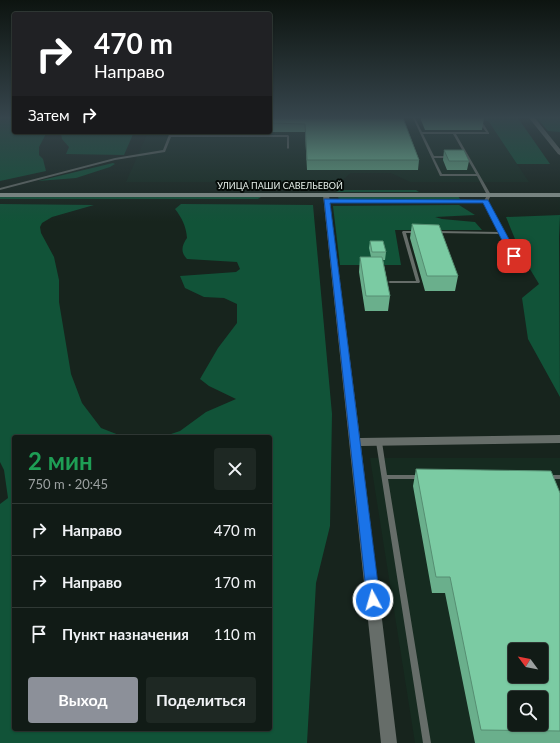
<!DOCTYPE html>
<html lang="ru">
<head>
<meta charset="utf-8">
<style>
  :root { --surface:#111b16; --page:#1e2823; --text:#f1f3f6; --muted:#9ca1a1; --line:#303935; --accent:#8c9099 }
  body { margin:0; font-family:Lato,sans-serif; background:var(--page); color:var(--text); height:100vh; display:flex; flex-direction:column; font-size:15px; white-space:nowrap }
  * { box-sizing:border-box; margin:0 }
  p { font-size:13px; color:var(--muted) }
  .icon { flex:none; width:22px; height:22px; fill:none; stroke:currentColor; stroke-width:2; stroke-linecap:round; stroke-linejoin:round }
  .map { position:relative; flex:1; overflow:hidden }
  .drawer { position:absolute; left:12px; top:435px; width:260px; height:296px; display:flex; flex-direction:column; background:var(--surface); border-radius:4px; box-shadow:0 1px 3px #0004,0 0 0 1px var(--line) }
  .drawer>* { flex:none }
  .hud { position:absolute; left:12px; top:12px; width:260px; height:122px; border-radius:4px; box-shadow:0 1px 3px #0004,0 0 0 1px var(--line); background:#202124; color:#fff; overflow:hidden }
  .needle { width:26px; rotate:302deg }
  .buttons { position:absolute; left:508px; top:643px; display:grid; gap:8px }
  .buttons a { display:grid; place-items:center; width:40px; height:40px; border-radius:4px; background:var(--surface); box-shadow:0 1px 3px #0004,0 0 0 1px var(--line); font-size:20px }
  .pin { position:absolute; display:grid; place-items:center; width:34px; height:34px; color:#fff; margin:-17px; border-radius:8px; box-shadow:0 2px 6px #0006 }
  .me { position:absolute; width:44px; margin:-22px; rotate:354deg; stroke-linejoin:round; filter:drop-shadow(0 0 3px #0008) }
  .turn { display:flex; align-items:center; gap:14px; height:84px; padding:0 16px; font-size:18px }
  .turn .icon { width:52px; height:52px; stroke-width:2.5 }
  .turn b { display:block; font-size:28px; line-height:34px }
  .then { display:flex; align-items:center; height:38px; padding:0 16px; background:#0003; gap:8px; font-size:15px }
  .round { display:grid; place-items:center; flex:none; width:42px; height:42px; border-radius:4px; background:var(--page) }
  .overview { display:flex; align-items:center; justify-content:space-between; height:68px; padding:0 16px }
  h1 { font-size:24px; font-weight:700; line-height:30px; color:#1e9e55 }
  .action { display:flex; gap:8px; margin-top:auto; padding:8px 16px }
  .action a { flex:1; height:46px; border-radius:4px; background:var(--accent); color:#fff; font-size:16px; font-weight:700; line-height:46px; text-align:center }
  .action a+a { background:var(--page); color:var(--text) }
  ul { padding:0; list-style:none }
  li { display:flex; align-items:center; gap:12px; height:52px; padding:0 16px; border-top:1px solid var(--line) }
  li div { flex:1 }
  li b { display:block; font-size:15px }
  li em { font-style:normal }
  .map>svg:first-child { display:block }
</style>
</head>
<body>
<div class="map">
<svg width="560" height="743" viewBox="0 0 560 743">
  <rect width="100%" height="100%" fill="#17241d"/>
  <path fill="#162b20" fill-rule="evenodd" d="M270 118H480L489 122 529 182H410L391 173H351L340 182H126L148 132H270Z
    M370 458H560V743H415ZM515 650H541V676H515ZM515 698H541V724H515Z"/>
  <path fill="#115338" d="M0 118H14V132H47L39 147V155L43 159 46 171 0 181Z
    M480 118H518L550 164H517L489 122Z
    M537 118H560V132L548 131Z
    M63 132H134L124 155 66 154 69 147 62 139 61 134Z
    M113 163 115 164 110 167 76 178 38 181Z
    M337 190H416L419 192H338L336 191Z
    M0 196H258L261 197 258 199H0Z
    M339 196H458L460 199H340L338 198Z
    M0 204 94 205 52 217 42 223 40 227 41 233 54 257 59 280V302L71 374 82 403 101 428 124 437H14V729H270V437H162L180 431 206 412 236 399 209 386 200 379 218 348 237 323V304L224 298 204 297 185 288 180 276 236 272 240 269 237 262 187 259C180 252 182 245 187 238 186 226 182 218 175 209L181 204 313 205 332 414 330 526 316 583 307 743H0V504L8 498 4 470 0 462Z
    M459 205 475 215 435 217 442 219 475 222 482 230H395L401 265H340L333 206Z
    M560 215 559 237 560 397 528 339 522 298 539 284 522 256 506 217Z"/>
  <g fill="none" stroke-linecap="round" stroke-linejoin="round">
    <path fill="#666d69" fill-rule="evenodd" d="M413 118H415L422 132H486L478 121 472 118C482 118 484 125 489 133V134H456L491 195 488 201 516 256 515 257H514L512 256 501 234 436 233V231H437L500 232 484 201 487 195 477 176H440ZM423 134H453L476 174H442L434 158H450L452 157 450 156H434Z
      M170 132H172L171 135H288L289 136V148L288 149 287 148V137H171L165 152 115 160 0 190V188L115 158 163 150Z
      M403 231H417L419 232 417 233H406L420 282 419 283H390L388 282 390 281H416L402 232Z
      M379 440 381 441 382 442 387 475H423L424 477 423 479H388L431 743H423L376 442 377 441Z
      M545 475H560V479H545L544 477Z"/>
    <path fill="#666d69" fill-rule="evenodd" d="M529 118H535L560 149V155L558 154Z
      M326 193 329 195 360 438 560 435V443L361 446 397 743H381L323 195Z"/>
    <path fill="#8d9892" fill-rule="evenodd" d="M0 193H560V197H0Z"/>
  </g>
  <path fill="#6aaf8c" d="M270 118H403L419 160 418 170H307L305 132H179H270Z
    M421 118H484L482 130H425L421 120Z
    M444 150 469 161 467 170H447L443 160Z
    M412 224 458 276 455 291H425L410 238Z
    M370 241 386 252 385 260H383L390 296 388 311H365L359 272 360 257H371L369 248Z
    M416 469 560 493V743H475L445 593H432L413 486Z"/>
  <path fill="#7bcba3" stroke="#568e72" fill-rule="evenodd" d="M270 118H403L419 160H307L305 124 270 123Z
    M444 150H464L469 161H449Z
    M412 224 439 225 458 276H427Z
    M370 241H383L386 252H372Z
    M360 257H382L390 296H366Z
    M416 469 551 471 560 493V731L481 730 450 577H436ZM515 650H541V676H515ZM515 698H541V724H515Z"/>
  <linearGradient id="sky" x2="0" y2="1"><stop stop-color="#0d1410"/><stop offset="0.53" stop-color="#36454c"/><stop offset="1" stop-color="#36454c" stop-opacity="0"/></linearGradient>
  <rect width="560" height="222" fill="url(#sky)"/>
  <path fill="#1a73e8" stroke="#114b97" d="M324 199 488 200 518 256 514 258 510 256 483 203H330L380 600 378 605 373 606 369 605 367 600Z"/>
  <g text-anchor="middle" stroke-width="4" stroke-linejoin="round" paint-order="stroke">
    <g font-size="9" fill="#e8f1ec" stroke="#060c09">
      <text x="280" y="189">УЛИЦА ПАШИ САВЕЛЬЕВОЙ</text>
    </g>
  </g>
</svg>
<div class="buttons">
<a><svg class="needle" viewBox="-14 -14 28 28"><path d="M0-13l5 13h-10z" fill="#e53935"/><path d="M0 13l5-13h-10z" fill="#9ca1a1"/></svg></a>
<a><svg class="icon" aria-label="search" viewBox="0 0 24 24"><circle cx="10" cy="10" r="6"/><path d="M15 15l6 6"/></svg></a>
</div>
<div class="pin" style="left:514px;top:256px;background:#d93025"><svg class="icon" aria-label="arrive" viewBox="0 0 24 24"><path d="M6 21V4h12l-3 4 3 4H6"/></svg></div>
<svg class="me" style="left:373px;top:600px" viewBox="-20 -20 40 40"><circle r="17" fill="#1a73e8" stroke="#fff" stroke-width="3"/><path d="M0-11L8 9 0 5-8 9z" fill="#fff"/></svg>
<div class="hud">
<div class="turn"><svg class="icon" aria-label="right" viewBox="0 0 24 24"><path d="M7 20v-9h11M14 6l5 5-5 5"/></svg><div><b>470 m</b>Направо</div></div>
<div class="then">Затем<svg class="icon" aria-label="right" viewBox="0 0 24 24"><path d="M7 20v-9h11M14 6l5 5-5 5"/></svg></div>
</div>
<section class="drawer">
<div class="overview"><div><h1>2 мин</h1><p>750 m · 20:45</p></div><a class="round"><svg class="icon" aria-label="close" viewBox="0 0 24 24"><path d="M6 6l12 12M18 6L6 18"/></svg></a></div>
<ul>
<li><svg class="icon" aria-label="right" viewBox="0 0 24 24"><path d="M7 20v-9h11M14 6l5 5-5 5"/></svg><div><b>Направо</b></div><em>470 m</em></li>
<li><svg class="icon" aria-label="right" viewBox="0 0 24 24"><path d="M7 20v-9h11M14 6l5 5-5 5"/></svg><div><b>Направо</b></div><em>170 m</em></li>
<li><svg class="icon" aria-label="arrive" viewBox="0 0 24 24"><path d="M6 21V4h12l-3 4 3 4H6"/></svg><div><b>Пункт назначения</b></div><em>110 m</em></li>
</ul>
<div class="action"><a>Выход</a><a>Поделиться</a></div>
</section>
</div>
</body>
</html>
